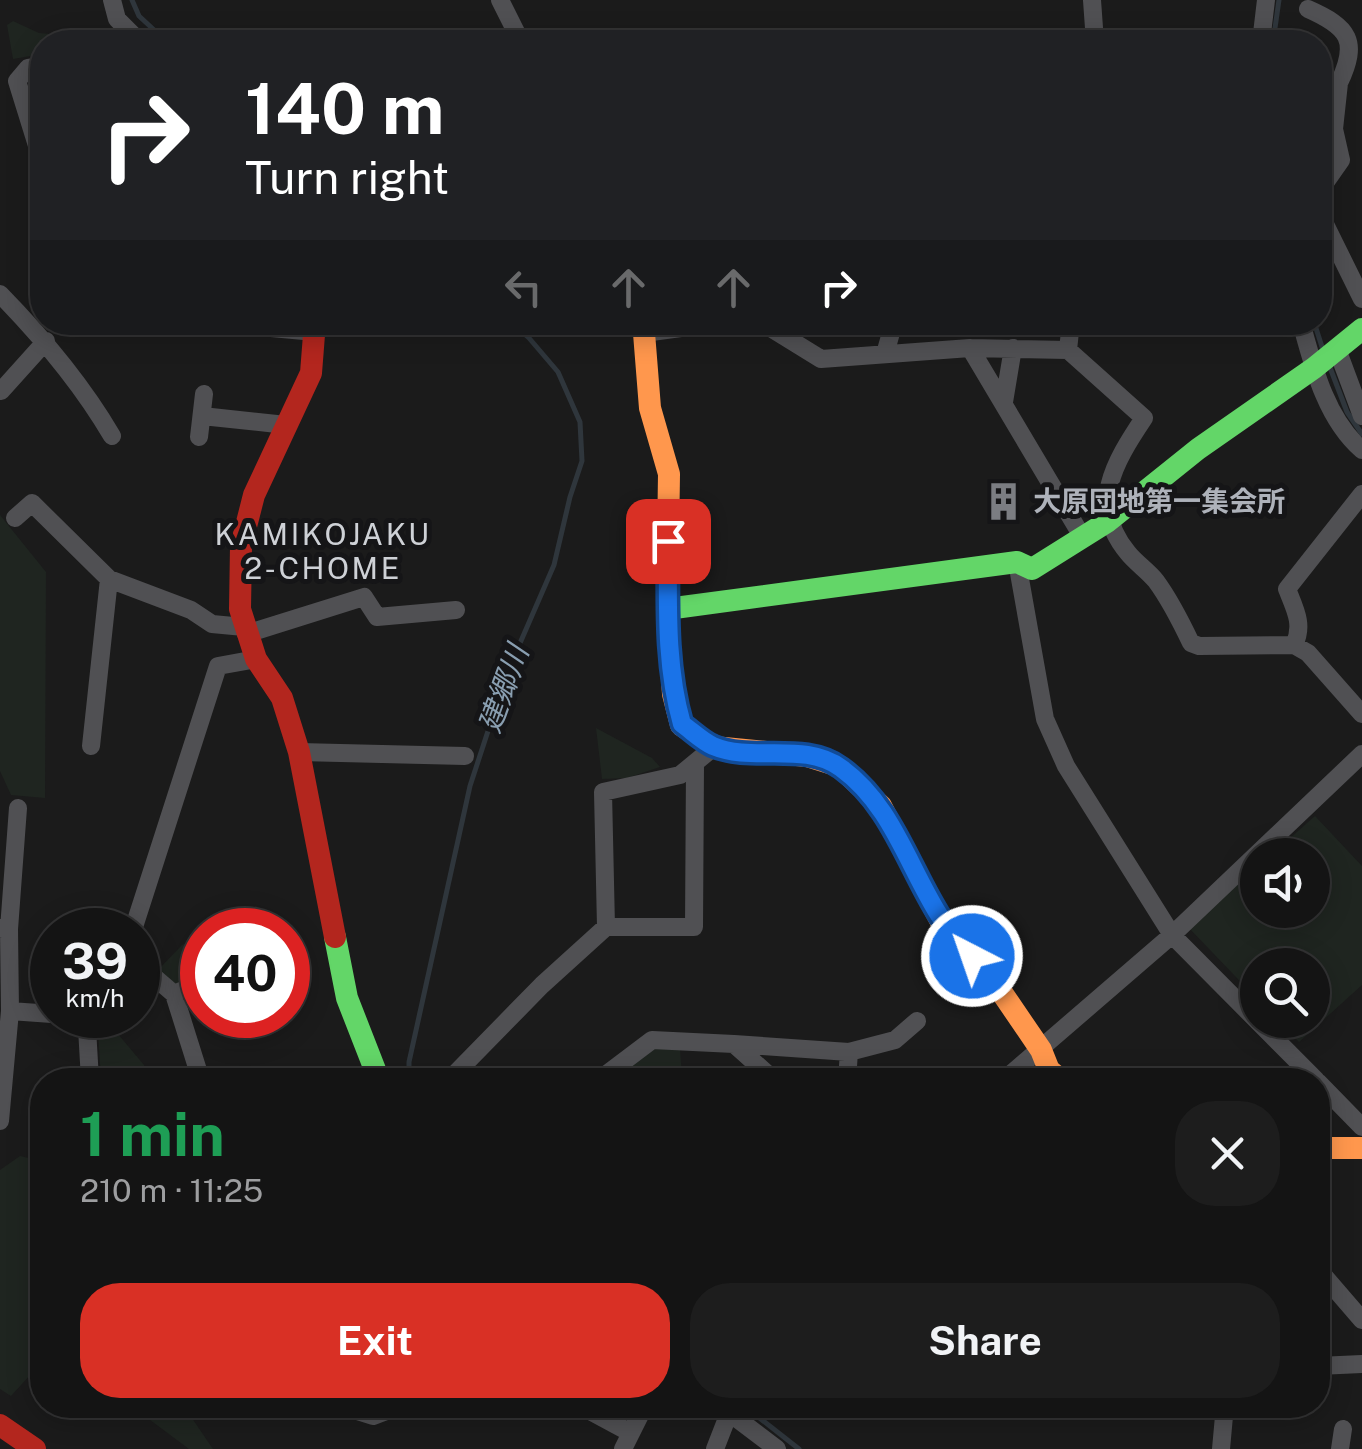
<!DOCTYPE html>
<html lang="en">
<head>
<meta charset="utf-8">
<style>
  :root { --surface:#141414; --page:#1d1d1d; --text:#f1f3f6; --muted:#9d9ea0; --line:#333334; --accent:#d93025 }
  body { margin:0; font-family:"Public Sans","Noto Sans JP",sans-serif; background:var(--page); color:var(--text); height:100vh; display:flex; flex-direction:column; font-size:38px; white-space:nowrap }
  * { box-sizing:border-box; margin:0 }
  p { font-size:32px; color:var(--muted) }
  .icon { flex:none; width:55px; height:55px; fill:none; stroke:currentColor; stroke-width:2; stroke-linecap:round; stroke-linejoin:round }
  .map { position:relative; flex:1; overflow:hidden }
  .panel { position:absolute; left:30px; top:1068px; width:1300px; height:350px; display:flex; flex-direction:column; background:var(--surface); border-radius:40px; box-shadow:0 5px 25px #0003,0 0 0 2px var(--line) }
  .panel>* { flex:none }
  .top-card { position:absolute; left:30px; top:30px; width:1302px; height:305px; border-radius:40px; box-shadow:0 5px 25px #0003,0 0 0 2px var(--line); background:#202124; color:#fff; overflow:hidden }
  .controls { position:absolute; left:1240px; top:838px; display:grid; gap:20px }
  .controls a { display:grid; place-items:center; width:90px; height:90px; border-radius:50%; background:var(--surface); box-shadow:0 5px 25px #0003,0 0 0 2px var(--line); font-size:50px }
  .speed { position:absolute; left:30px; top:908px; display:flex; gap:20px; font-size:50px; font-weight:700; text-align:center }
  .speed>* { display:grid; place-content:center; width:130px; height:130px; border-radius:50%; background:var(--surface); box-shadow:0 5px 25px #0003,0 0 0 2px var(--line); line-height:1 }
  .speed small { font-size:25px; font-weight:400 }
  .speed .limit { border:15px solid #d22; background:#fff; color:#111 }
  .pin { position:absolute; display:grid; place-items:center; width:85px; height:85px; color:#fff; margin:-42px; border-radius:20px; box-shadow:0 5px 15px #0006 }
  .me { position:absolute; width:110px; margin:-55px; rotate:319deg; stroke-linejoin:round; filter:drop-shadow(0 0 8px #0008) }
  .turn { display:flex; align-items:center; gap:35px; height:210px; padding:0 50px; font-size:45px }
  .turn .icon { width:130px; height:130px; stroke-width:2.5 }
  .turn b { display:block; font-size:70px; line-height:85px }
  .lanes { display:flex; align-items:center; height:95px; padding:0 50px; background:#0003; justify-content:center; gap:50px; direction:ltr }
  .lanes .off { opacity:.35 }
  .round { display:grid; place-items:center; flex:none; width:105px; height:105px; border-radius:40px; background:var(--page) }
  .overview { display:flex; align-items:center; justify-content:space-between; height:170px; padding:0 50px }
  h1 { font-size:60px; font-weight:700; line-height:75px; color:#1e9e55 }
  .primary-button { display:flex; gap:20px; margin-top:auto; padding:20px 50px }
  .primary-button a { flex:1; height:115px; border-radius:40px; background:var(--accent); color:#fff; font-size:40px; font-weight:700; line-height:115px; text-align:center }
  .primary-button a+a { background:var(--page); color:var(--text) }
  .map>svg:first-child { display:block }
</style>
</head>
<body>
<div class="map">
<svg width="1362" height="1449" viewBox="0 0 1362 1449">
  <rect width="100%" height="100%" fill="#1b1b1b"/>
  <path fill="#1f2520" d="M13 21 39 33 63 35 64 42H42V54L13 59 7 25Z
    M0 515 46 572 45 798 11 795 0 771Z
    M596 728 652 758 660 767 627 778 602 779Z
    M1315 816 1362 866V985L1299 1042 1278 1020H1312V965H1258L1257 999 1189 928 1257 867 1258 910H1312V855H1271Z
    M191 941 202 957V976L177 988 158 970 182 945Z
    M107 1021 144 1065 147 1080H101L98 1031Z
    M653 1049H680L682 1077 617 1080 615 1077Z
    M20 1156 42 1161V1362L11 1396 0 1389V1170Z
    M130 1405H183L213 1449H189Z"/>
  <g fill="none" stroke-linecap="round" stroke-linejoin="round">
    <path stroke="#2f363c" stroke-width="5" d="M132 0 139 16 167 42
      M1273 42 1279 0
      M1314 322 1323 350
      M1329 365 1347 412 1362 434
      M409 1080V1062L470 786 507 673 554 565 570 497 582 461 580 422 558 372 529 338 511 322
      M743 1405 799 1449"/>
    <path stroke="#505053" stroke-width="18" d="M112 0 117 19 140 42
      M500 0 521 42
      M1092 0 1095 42
      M1308 9C1349 27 1359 41 1339 83
      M1261 42 1266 0
      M42 66 28 68 17 81 39 152 42 155
      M1320 78 1339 83 1334 129 1341 160 1320 190
      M1320 214 1362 299
      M0 294C43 338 81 383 112 436
      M204 322 315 332
      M761 322 821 359 970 348 1083 538
      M1301 322C1313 366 1326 419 1362 450
      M640 326 644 333 725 322
      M970 348 1068 350 1144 418C1114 463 1088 505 1128 553 1136 563 1148 571 1156 581 1170 600 1181 622 1191 643L1199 646 1294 645 1308 653 1362 714
      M1337 349 1362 416
      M1068 350 1071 322
      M885 354 894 322
      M1 391 46 341
      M1004 402 1013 348
      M202 416 286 425
      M199 437 204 394
      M15 518 32 503 109 579
      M1017 562 1045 719 1066 766 1172 935 1316 1080
      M246 634 364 597 377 617 456 610
      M1294 645C1304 625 1295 609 1287 589L1362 494
      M91 746 109 579 191 610 212 624 244 627
      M299 752 465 756
      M606 927H694L695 765
      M0 928 9 929 18 808
      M133 930 218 666 256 659
      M138 963 174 994 201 1080
      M174 994 202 982
      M10 1011 52 1014
      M61 1015 78 1016 87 1028 90 1080
      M734 1044 849 1052 847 1080
      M849 1052 895 1040 917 1021
      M449 1080 542 985 606 927 603 792 680 775 714 747
      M599 1080 652 1040 734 1044 774 1080
      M1004 1080 1172 935 1362 754
      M1318 1082 1362 1127
      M0 1121 10 1011 9 929
      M1318 1269 1362 1320
      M1318 1366 1362 1364
      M338 1405 373 1416 402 1405
      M579 1405 631 1433
      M719 1405 777 1449
      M623 1449 645 1405
      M715 1449 729 1413
      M1221 1449 1225 1405
      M1340 1449 1343 1429"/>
    <path stroke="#63d668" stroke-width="22" d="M667 609 1017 562 1032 569 1107 522 1198 449 1314 368 1362 329
      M335 937 347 998 379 1080"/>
    <path stroke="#ff974d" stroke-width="22" d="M644 333 650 408 669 474 667 609 673 694 681 725 714 747 807 756 839 766 881 806 940 920 996 984 1041 1050 1049 1070 1061 1080
      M1318 1148H1362"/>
    <path stroke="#b3261e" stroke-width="22" d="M315 322 311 373 254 495 241 546 240 609 256 659 282 698 299 752 335 937
      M0 1425 35 1449"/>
  </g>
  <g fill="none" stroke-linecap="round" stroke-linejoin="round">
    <defs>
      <path id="route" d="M668 541C668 602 665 665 682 724 692 731 702 741 713 746 753 763 804 741 841 768 906 815 914 902 972 956"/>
    </defs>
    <use href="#route" stroke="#114b97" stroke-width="25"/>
    <use href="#route" stroke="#1a73e8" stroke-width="18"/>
  </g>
  <defs>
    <symbol id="building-bare" viewBox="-9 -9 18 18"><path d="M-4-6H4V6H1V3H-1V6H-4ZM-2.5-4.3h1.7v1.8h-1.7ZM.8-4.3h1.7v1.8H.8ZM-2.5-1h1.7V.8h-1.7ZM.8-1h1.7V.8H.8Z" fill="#7b7d82" stroke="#151517" stroke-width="2.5" paint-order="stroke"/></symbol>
  </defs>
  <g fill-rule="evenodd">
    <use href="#building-bare" x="976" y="474" width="55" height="55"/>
  </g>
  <g text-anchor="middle" stroke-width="10" stroke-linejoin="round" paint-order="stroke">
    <g font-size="28" font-weight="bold" fill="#aeb2ba" stroke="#151517" text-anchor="start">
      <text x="1033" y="511">大原団地第一集会所</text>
    </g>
    <g font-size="30" letter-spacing="2.5" fill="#ced1d6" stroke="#151517">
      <text x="323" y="545">KAMIKOJAKU<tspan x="323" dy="34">2-CHOME</tspan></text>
    </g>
    <g font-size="30" font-style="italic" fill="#899eb0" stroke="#151517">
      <text transform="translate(504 689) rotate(-70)" y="10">建郷川</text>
    </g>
  </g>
</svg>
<div class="controls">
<a><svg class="icon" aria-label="sound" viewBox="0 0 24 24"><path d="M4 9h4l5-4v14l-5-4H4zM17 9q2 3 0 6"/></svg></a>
<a><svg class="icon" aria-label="search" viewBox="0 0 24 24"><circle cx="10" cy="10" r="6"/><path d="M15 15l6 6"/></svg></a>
</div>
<div class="speed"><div>39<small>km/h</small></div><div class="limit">40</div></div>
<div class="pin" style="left:668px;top:541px;background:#d93025"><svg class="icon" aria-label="arrive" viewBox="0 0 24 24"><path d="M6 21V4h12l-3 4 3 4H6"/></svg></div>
<svg class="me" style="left:972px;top:956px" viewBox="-20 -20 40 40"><circle r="17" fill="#1a73e8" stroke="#fff" stroke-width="3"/><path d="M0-11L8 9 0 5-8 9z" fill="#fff"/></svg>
<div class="top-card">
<div class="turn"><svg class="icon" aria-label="right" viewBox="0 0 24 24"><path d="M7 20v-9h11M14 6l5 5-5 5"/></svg><div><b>140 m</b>Turn right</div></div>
<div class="lanes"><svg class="icon off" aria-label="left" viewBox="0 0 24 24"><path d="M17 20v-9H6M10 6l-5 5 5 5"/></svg><svg class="icon off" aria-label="ahead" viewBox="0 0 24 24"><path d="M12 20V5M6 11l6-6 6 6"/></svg><svg class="icon off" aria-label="ahead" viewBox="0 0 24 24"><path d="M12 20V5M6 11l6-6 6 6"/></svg><svg class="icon" aria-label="right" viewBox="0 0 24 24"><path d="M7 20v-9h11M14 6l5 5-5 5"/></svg></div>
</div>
<section class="panel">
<div class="overview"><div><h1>1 min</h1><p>210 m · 11:25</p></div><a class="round"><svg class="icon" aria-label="close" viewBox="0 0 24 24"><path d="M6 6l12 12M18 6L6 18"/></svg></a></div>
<div class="primary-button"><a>Exit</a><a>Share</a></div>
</section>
</div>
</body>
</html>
